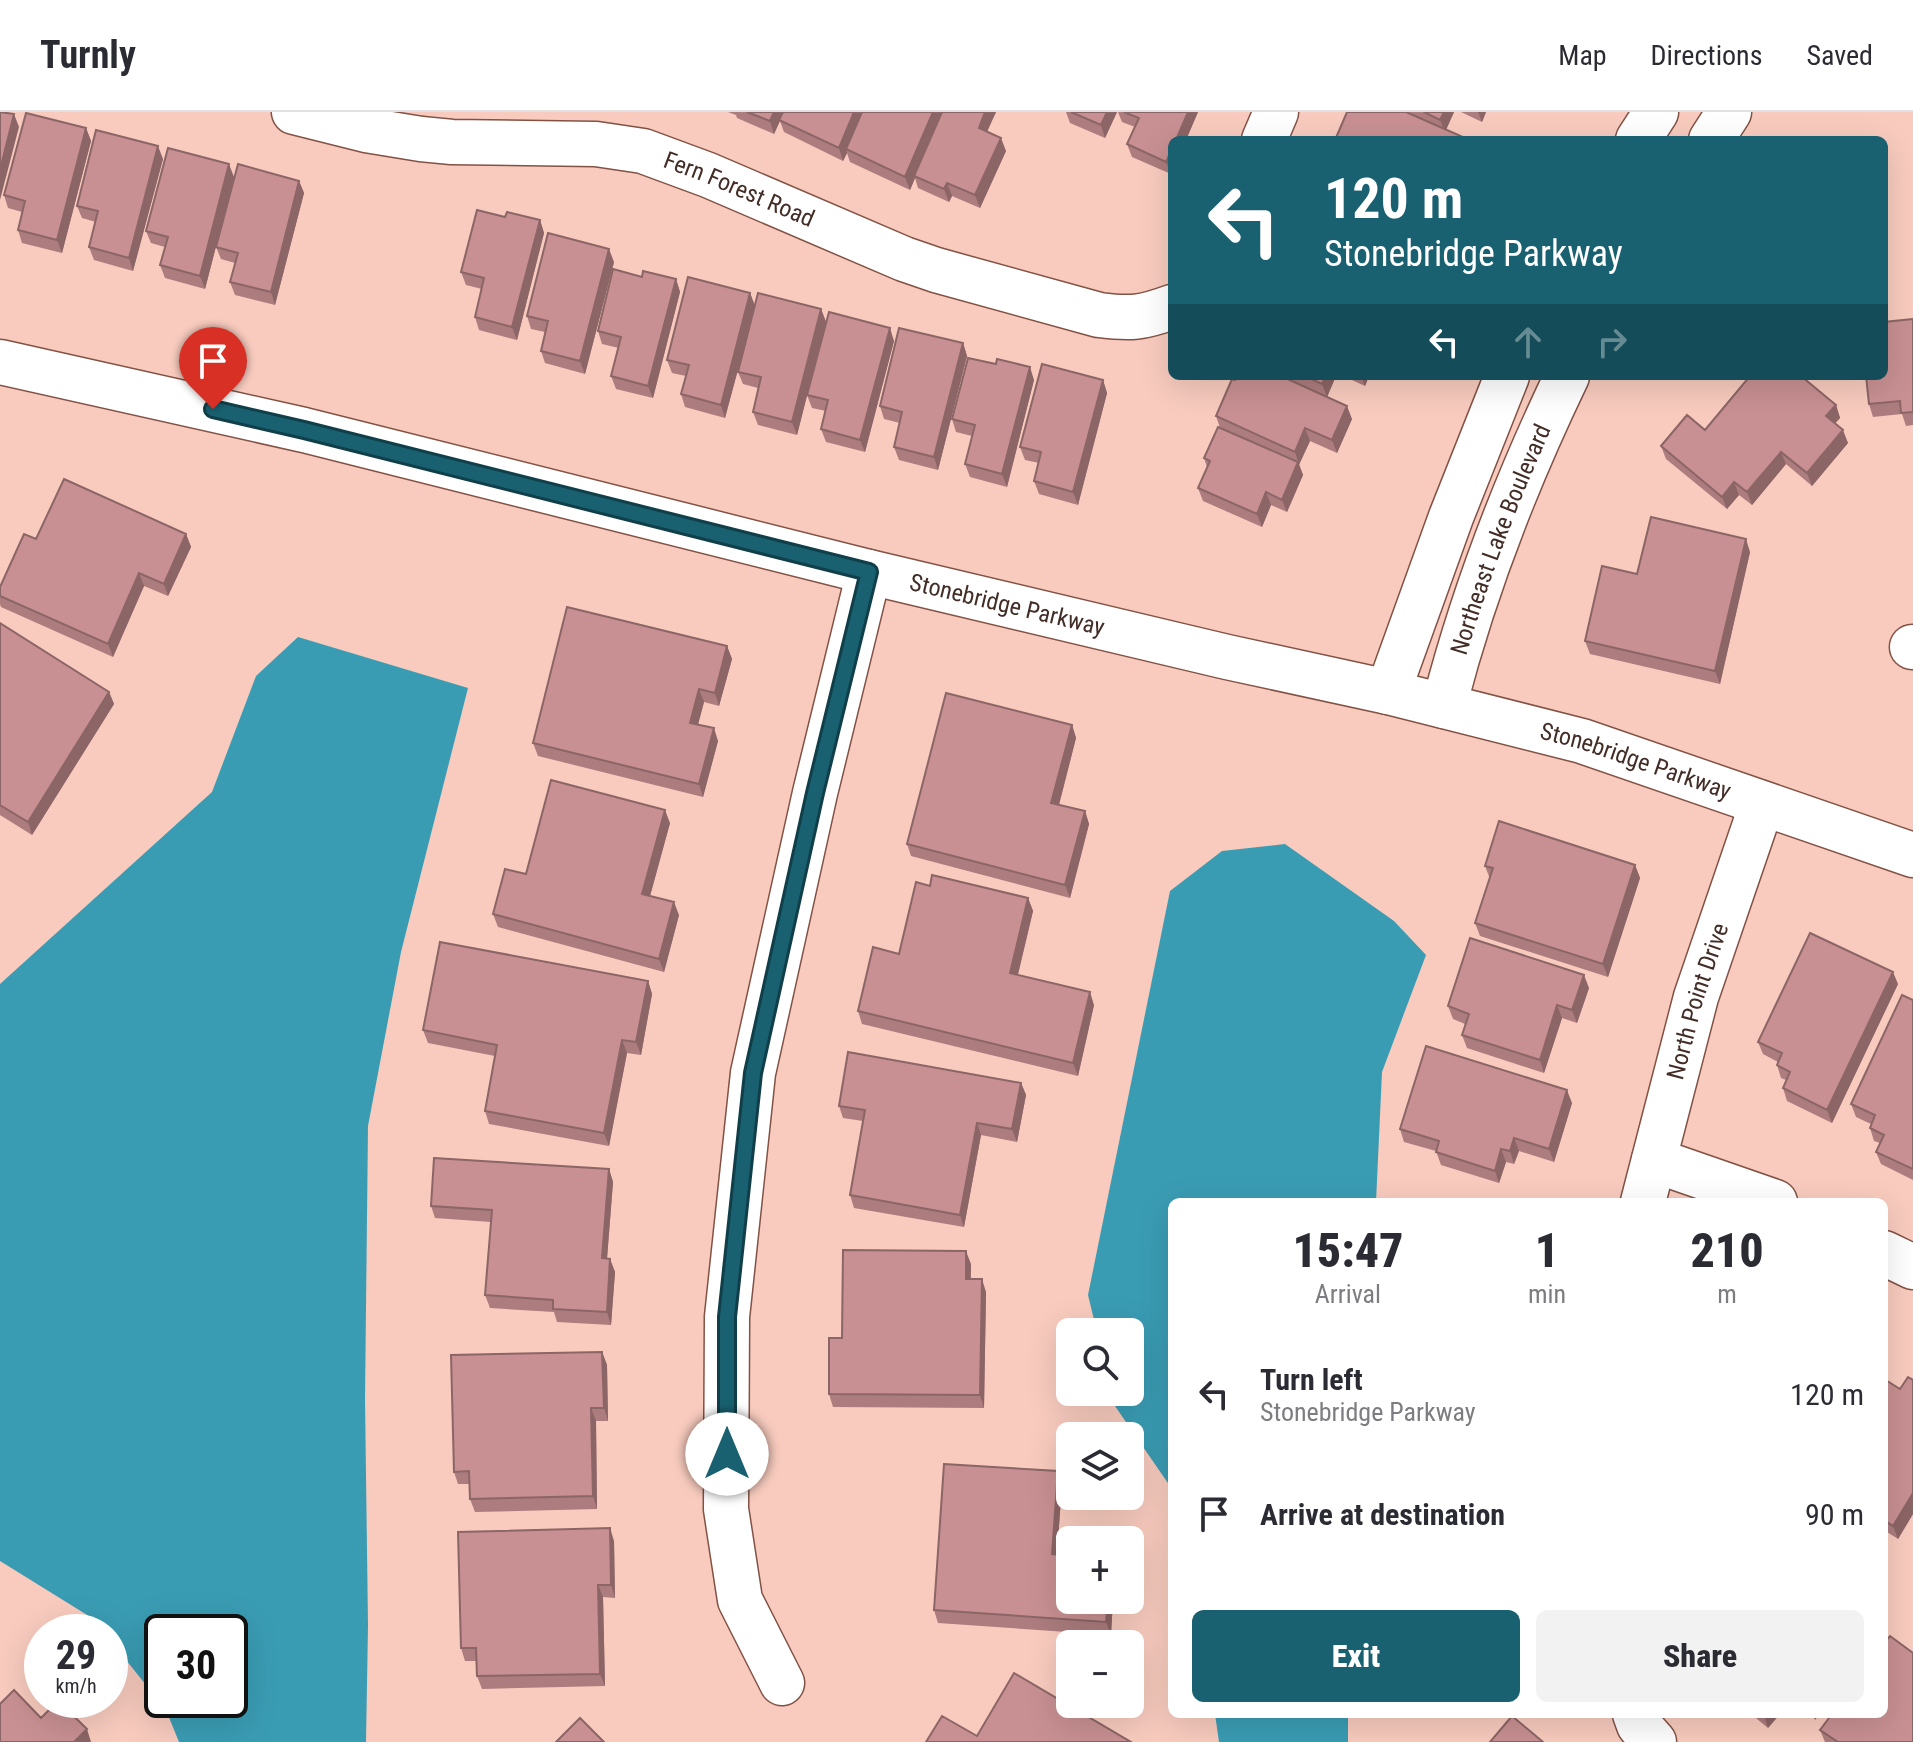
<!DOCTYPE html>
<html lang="en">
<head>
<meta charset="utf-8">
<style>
  :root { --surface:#fff; --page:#f2f2f3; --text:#2b2b33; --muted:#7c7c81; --line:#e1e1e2; --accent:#196170 }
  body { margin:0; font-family:"Roboto Condensed",sans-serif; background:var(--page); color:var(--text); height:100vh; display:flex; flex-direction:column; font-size:30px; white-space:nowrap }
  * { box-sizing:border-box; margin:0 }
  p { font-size:26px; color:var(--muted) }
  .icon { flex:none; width:44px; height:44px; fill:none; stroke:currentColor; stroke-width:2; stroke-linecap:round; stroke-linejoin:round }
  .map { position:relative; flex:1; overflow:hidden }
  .side { position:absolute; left:1168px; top:1086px; width:720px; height:520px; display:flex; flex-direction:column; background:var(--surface); border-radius:12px; box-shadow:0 8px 32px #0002 }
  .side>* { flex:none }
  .hud { position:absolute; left:1168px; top:24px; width:720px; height:244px; border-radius:12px; box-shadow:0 8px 32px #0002; background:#196170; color:#fff; overflow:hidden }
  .buttons { position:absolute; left:1056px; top:1206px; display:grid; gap:16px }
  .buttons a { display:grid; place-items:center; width:88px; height:88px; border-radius:12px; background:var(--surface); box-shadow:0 8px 32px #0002; font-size:40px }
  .speed { position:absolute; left:24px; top:1502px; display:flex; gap:16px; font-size:40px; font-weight:700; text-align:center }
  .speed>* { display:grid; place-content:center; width:104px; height:104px; border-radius:50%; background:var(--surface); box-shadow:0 8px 32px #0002; line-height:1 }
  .speed small { font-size:20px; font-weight:400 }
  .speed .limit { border:4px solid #111; border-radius:12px; background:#fff; color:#111 }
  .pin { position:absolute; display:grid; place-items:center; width:68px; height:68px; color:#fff; margin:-82px -34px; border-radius:50% 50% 50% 0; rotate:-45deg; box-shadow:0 0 8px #0007 }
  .pin .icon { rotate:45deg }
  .me { position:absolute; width:88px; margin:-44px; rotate:0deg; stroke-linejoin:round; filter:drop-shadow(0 0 6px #0008) }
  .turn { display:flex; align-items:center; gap:28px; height:168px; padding:0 24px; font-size:36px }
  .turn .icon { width:104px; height:104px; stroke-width:2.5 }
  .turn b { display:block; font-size:56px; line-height:68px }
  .lanes { display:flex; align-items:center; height:76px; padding:0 24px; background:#0003; justify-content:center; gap:40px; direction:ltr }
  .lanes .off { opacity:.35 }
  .eta { display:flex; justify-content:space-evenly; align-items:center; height:136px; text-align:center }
  .eta b { font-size:48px; font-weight:800; line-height:56px }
  .button { display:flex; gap:16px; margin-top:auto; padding:16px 24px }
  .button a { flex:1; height:92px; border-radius:12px; background:var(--accent); color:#fff; font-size:32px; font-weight:800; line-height:92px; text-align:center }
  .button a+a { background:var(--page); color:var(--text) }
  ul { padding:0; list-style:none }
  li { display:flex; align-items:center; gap:24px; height:120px; padding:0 24px }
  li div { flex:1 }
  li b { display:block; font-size:30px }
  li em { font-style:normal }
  header { display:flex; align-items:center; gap:48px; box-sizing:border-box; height:112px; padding:0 40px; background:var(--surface); border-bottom:2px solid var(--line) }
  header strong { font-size:38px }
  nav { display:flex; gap:44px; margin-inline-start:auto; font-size:28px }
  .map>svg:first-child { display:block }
</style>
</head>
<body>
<header>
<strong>Turnly</strong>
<nav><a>Map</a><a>Directions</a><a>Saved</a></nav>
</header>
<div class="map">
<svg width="1913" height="1630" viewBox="0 0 1913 1630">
  <rect width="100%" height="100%" fill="#f8cbbe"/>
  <path fill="#3a9cb3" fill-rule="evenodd" d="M298 525 468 576 401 840 368 1014 365 1287 368 1513 366 1630H179L166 1598 110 1528V1520H104L92 1506 0 1449V872L212 680 256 564ZM162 1520H230V1588H162Z
    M1285 732 1394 809 1426 843 1382 960 1376 1090H1172V1377L1115 1294 1111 1280H1130V1220H1097L1088 1183 1170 779 1222 739Z
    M1215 1602H1348V1630H1219Z"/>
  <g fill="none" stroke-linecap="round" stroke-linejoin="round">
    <defs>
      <g id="street">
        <path id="s1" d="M294 0 366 18 421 27 452 30 596 32 643 39 708 63 904 147 936 158 1099 203C1131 207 1142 206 1172 195"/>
        <path d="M1264 28 1276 0"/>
        <path d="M1638 28 1656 0"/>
        <path d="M1711 28 1729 0"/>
        <path id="s2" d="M0 250 304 318 869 460 1227 545 1388 580 1582 629 1913 743"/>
        <path d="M1912 535H1913"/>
        <path d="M1388 580 1451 405 1507 264"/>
        <path id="s3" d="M1444 594C1473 481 1516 370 1567 264"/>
        <path d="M1654 1048 1775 1090"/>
        <path id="s4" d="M1643 1090 1696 885 1762 692"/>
        <path d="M1884 1141 1913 1155"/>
        <path d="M782 1571 740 1488 726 1397 727 1205 753 961 815 681 869 460"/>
        <path d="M1635 1602 1639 1613 1654 1630"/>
      </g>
    </defs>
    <use href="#street" stroke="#825245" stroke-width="47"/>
    <use href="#street" stroke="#fff" stroke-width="44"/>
  </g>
  <path fill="#ac7c7e" d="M728 0H996L987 20 1006 39 980 96 952 84 949 90 918 76 915 66 910 78 850 50 847 41 843 49 784 20 780 9 774 22 737 6 736 3Z
    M1066 0H1117L1105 26 1070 11Z
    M1118 0H1198L1171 62 1132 45 1127 32 1135 15 1122 10Z
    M1347 0H1454L1446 18 1463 25 1464 28H1335Z
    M1461 0H1486L1482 10Z
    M86 16 91 29 62 141 22 131 18 118 22 100 8 96 4 83Z
    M163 47 133 159 94 148 89 135 96 110 82 106 77 94Z
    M234 65 205 177 165 166 160 153 165 135 151 131 146 119Z
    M299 69 304 81 275 193 235 183 230 170 235 151 221 147 216 135Z
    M505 105 540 108 544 121 517 228 479 218 475 205 482 177 466 173 461 160Z
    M614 150 585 262 545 251 541 239 545 220 531 217 527 204Z
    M642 165 676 167 680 180 653 286 616 277 611 264 619 236 602 232 598 219Z
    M750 181 755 194 725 306 685 295 681 282 686 264 672 261 667 248Z
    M821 197 826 210 894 229 865 340 826 330 821 317 826 299 812 296 807 283 797 323 758 313 753 300 758 276 743 272 738 260Z
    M1913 207V313L1906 314 1902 302 1873 305 1869 292Z
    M963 231 967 244 938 358 899 348 894 335 900 311 884 307 880 294Z
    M1237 264H1336L1327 285 1352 307 1337 341 1310 329 1299 352 1303 363 1287 400 1271 393 1262 415 1203 389 1198 376 1207 355 1204 346 1220 316 1216 304Z
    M1343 264H1369L1365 274Z
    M1034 268 1007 375 970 365 965 352 972 324 956 320 952 307Z
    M1103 268 1107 281 1078 393 1039 382 1034 369 1039 351 1025 348 1020 335Z
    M1836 293 1840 306 1835 311 1848 331 1812 374 1786 352 1752 393 1739 383 1727 397 1666 347 1661 334 1705 318Z
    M186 422 191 435 168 484 144 474 113 545 1 495 0 492V475L36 427Z
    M1750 440 1720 572 1590 542 1585 529 1637 462Z
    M0 511 109 580 114 592 32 723 0 703Z
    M727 534 732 547 719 594 704 590 698 612 718 629 703 685 538 644 533 631Z
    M1072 613 1076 626 1059 693 1085 699 1089 712 1070 786 911 744 907 732Z
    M670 711 650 784 679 803 664 860 498 815 493 802 526 762Z
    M1635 753 1640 766 1608 865 1480 824 1475 811 1490 767 1485 754Z
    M930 774 1028 786 1033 799 1018 863 1094 893 1078 964 862 912 858 899 899 842Z
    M648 869 652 882 641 943 627 941 609 1034 489 1012 485 999 495 944 428 931 423 918Z
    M1898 872 1832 1011 1787 989 1783 976 1786 968 1781 966 1777 953 1778 950 1763 942 1758 930Z
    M1589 876 1577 911 1562 906 1544 961 1467 936 1462 923 1465 912 1453 907 1448 894Z
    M1913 888V1068L1881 1052 1876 1040 1880 1031 1874 1029 1870 1016 1871 1012 1856 1005 1851 992Z
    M1021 971 1026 983 1017 1030 981 1023 964 1115 854 1096 850 1083 863 1009 843 1006 839 994Z
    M1572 991 1554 1050 1519 1039 1514 1052 1506 1050 1499 1071 1441 1053 1436 1039 1404 1030 1400 1017Z
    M609 1057 613 1070 607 1147H610L615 1160 611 1213 557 1210 554 1200 490 1196 485 1183 491 1110 435 1106 431 1094Z
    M971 1152V1167L986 1180 984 1296 833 1295 829 1282 842 1226Z
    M602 1240 607 1253 608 1309H596L597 1397 475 1400 470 1387V1372H458L454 1360Z
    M1884 1267 1900 1277 1913 1268V1402L1898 1427 1884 1418Z
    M1062 1372 1057 1443 1113 1488 1111 1523 938 1511 934 1498Z
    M614 1429 615 1486 603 1485 605 1574 482 1577 477 1564 476 1549H465L461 1536Z
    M1751 1602H1780L1768 1616Z
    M1820 1618 1913 1630H1825Z"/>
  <path fill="#8c6566" d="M774 0H784L774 22 770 9Z
    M854 0H865L846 37 847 41 843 49 839 36Z
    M933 0H943L914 64 915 66 910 78 905 65Z
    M985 0H996L983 28 979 16Z
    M1107 0H1117L1105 26 1101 13Z
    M1188 0H1198L1186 28H1176Z
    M1444 0H1454L1445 20 1440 8Z
    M1478 0H1486L1482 10Z
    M14 2 19 15 0 88V58Z
    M86 16 91 29 62 141 57 128Z
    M1001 26 1006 39 980 96 975 83Z
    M158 34 163 47 133 159 129 146Z
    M1172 37V60L1171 62 1166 50Z
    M229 52 234 65 205 177 200 164Z
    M299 69 304 81 275 193 271 180Z
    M947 71 952 84 949 90 944 77Z
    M540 108 544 121 517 228 512 215Z
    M609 137 614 150 585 262 580 249Z
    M676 167 680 180 653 286 648 274Z
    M750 181 755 194 725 306 721 293Z
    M821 197 826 210 797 323 792 310Z
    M890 216 894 229 865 340 860 328Z
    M963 231 967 244 938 358 934 345Z
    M1030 255 1034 268 1007 375 1002 362Z
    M1326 264H1336L1327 285 1322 272Z
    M1361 264H1369L1365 274Z
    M1103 268 1107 281 1078 393 1073 380Z
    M1836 293 1840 306 1831 316 1826 304Z
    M1347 294 1352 307 1337 341 1332 328Z
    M1305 316 1310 329 1299 353 1295 340Z
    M1843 318 1848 331 1812 374 1807 361Z
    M1781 340 1786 352 1752 393 1747 380Z
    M1298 350 1303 363 1287 400 1282 388Z
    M1734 370 1739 383 1727 397 1722 385Z
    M1266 380 1271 393 1262 415 1257 402Z
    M186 422 191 435 168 484 164 472Z
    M1746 427 1750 440 1720 572 1715 559Z
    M139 461 144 474 113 545 108 532Z
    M727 534 732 547 719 594 715 581Z
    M699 577 704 590 695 624 690 611Z
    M109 580 114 592 32 723 28 710Z
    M1072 613 1076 626 1056 704 1051 691Z
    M714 616 718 629 703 685 699 672Z
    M665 698 670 711 647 795 642 782Z
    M1085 699 1089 712 1070 786 1065 773Z
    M1635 753 1640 766 1608 865 1603 852Z
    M1028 786 1033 799 1015 874 1010 861Z
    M674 790 679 803 664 860 659 847Z
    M1893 860 1898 872 1832 1011 1827 998Z
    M1584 863 1589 876 1577 911 1572 898Z
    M648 869 652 882 641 943 636 930Z
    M1090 880 1094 893 1078 964 1073 951Z
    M1557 893 1562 906 1544 961 1540 948Z
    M622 928 627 941 609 1034 604 1021Z
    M1021 971 1026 983 1017 1030 1012 1017Z
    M1567 978 1572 991 1554 1050 1549 1037Z
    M977 1011 981 1023 964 1115 960 1103Z
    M1514 1026 1519 1039 1514 1052 1510 1039Z
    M1501 1037 1506 1050 1499 1071 1495 1059Z
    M609 1057 613 1070 606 1159 602 1146Z
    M966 1139 971 1152 970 1180 966 1167Z
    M610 1147 615 1160 611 1213 607 1200Z
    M982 1167 986 1180 984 1296 980 1283Z
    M602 1240 607 1253 608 1309 604 1296Z
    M591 1296 596 1309 597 1397 593 1384Z
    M1058 1359 1062 1372 1056 1455 1052 1442Z
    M1913 1381V1402L1898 1427 1893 1414Z
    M610 1416 614 1429 615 1486 611 1473Z
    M598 1473 603 1485 605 1574 600 1562Z
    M1108 1488H1113L1111 1523 1106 1510Z
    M1765 1602H1780L1768 1616 1764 1603Z
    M1813 1602H1820L1815 1608Z
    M87 1617 91 1630H74Z"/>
  <path fill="#c89092" stroke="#8c6566" stroke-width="2" d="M0 0 14 2 0 58Z
    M747 0H774L770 9Z
    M783 0H854L839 36 779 8Z
    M862 0H933L905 65 846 37Z
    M942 0H985L979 16 1001 26 975 83 947 71 944 77 914 64Z
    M1071 0H1107L1101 13Z
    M1124 0H1188L1176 28H1172V37L1166 50 1127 32 1139 6Z
    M1347 0H1406L1463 25 1462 28H1335Z
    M1424 0H1444L1440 8Z
    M26 1 86 16 57 128 18 118 25 89 4 83Z
    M96 18 158 34 129 146 89 135 98 99 77 94Z
    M168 36 229 52 200 164 160 153 168 125 146 119Z
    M238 52 299 69 271 180 230 170 238 141 216 135Z
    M477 98 505 105 507 100 540 108 512 215 475 205 484 166 461 160Z
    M548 121 609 137 580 249 541 239 548 209 527 204Z
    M613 157 642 165 643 159 676 167 648 274 611 264 621 225 598 219Z
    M688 165 750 181 721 293 681 282 689 253 667 248Z
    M758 181 821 197 792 310 753 300 761 265 738 260Z
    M829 200 890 216 860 328 821 317 828 288 807 283Z
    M1913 207V300L1901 301 1900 289 1869 292 1866 264H1884V210Z
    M899 216 963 231 934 345 894 335 902 300 880 294Z
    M968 246 996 252 997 247 1030 255 1002 362 965 352 975 313 952 307Z
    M1042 252 1103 268 1073 380 1034 369 1041 340 1020 335Z
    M1237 264H1281L1347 294 1332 328 1305 316 1295 340 1216 304 1232 267 1235 268Z
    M1305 264H1326L1322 272Z
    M1750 264H1801L1836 293 1826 304 1843 318 1807 361 1781 340 1747 380 1734 370 1722 385 1661 334 1687 303 1705 318Z
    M1218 315 1298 350 1282 388 1266 380 1257 402 1198 376 1210 349 1204 346Z
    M64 367 186 422 164 472 139 461 108 532 0 484V475L24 422 36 427Z
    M1651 405 1746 427 1715 559 1585 529 1602 454 1637 462Z
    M567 495 727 534 715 581 699 577 690 611 714 616 699 672 533 631Z
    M0 511 109 580 28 710 0 693Z
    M946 581 1072 613 1051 691 1085 699 1065 773 907 732Z
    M551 668 665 698 642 782 674 790 659 847 493 802 505 757 526 762Z
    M1499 709 1635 753 1603 852 1475 811 1493 756 1485 754Z
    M932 763 1028 786 1010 861 1090 880 1073 951 858 899 873 835 899 842 916 770 930 774Z
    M1810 821 1893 860 1827 998 1783 976 1790 960 1777 953 1782 941 1758 930Z
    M1470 826 1584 863 1572 898 1557 893 1540 948 1462 923 1469 902 1448 894Z
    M440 830 648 869 636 930 622 928 604 1021 485 999 497 933 423 918Z
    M1902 883 1913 888V1057L1876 1040 1884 1023 1870 1016 1875 1003 1851 992Z
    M1426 934 1567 978 1549 1037 1514 1026 1510 1039 1501 1037 1495 1059 1436 1040 1439 1029 1400 1017Z
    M848 940 1021 971 1012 1017 977 1011 960 1103 850 1083 865 998 839 994Z
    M434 1046 609 1057 602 1146 610 1147 607 1200 553 1197V1188L485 1183 492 1098 431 1094Z
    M843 1138 966 1139V1167H982L980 1283 829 1282V1226H842Z
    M602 1240 604 1296H591L593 1384 470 1387 469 1359 454 1360 451 1243Z
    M1908 1265 1913 1268V1381L1893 1414 1884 1408V1267L1900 1277Z
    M944 1352 1058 1359 1052 1442 1070 1444V1488H1108L1106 1510 934 1498Z
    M610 1416 611 1473H598L600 1562 477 1564 476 1536H461L458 1420Z
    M1890 1524 1913 1541V1630H1838L1820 1618 1832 1602H1884V1531Z
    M1014 1561 1131 1630H926L942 1604 977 1624Z
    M14 1578 41 1606 58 1589 87 1617 74 1630H0V1592Z
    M1512 1604 1543 1630H1490Z
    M580 1606 604 1630H556Z"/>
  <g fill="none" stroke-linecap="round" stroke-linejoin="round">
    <defs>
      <path id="route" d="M213 297 304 318 869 460 815 681 753 961 727 1205V1342"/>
    </defs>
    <use href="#route" stroke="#103f49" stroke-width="20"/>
    <use href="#route" stroke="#196170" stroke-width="14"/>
  </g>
  <g text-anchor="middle" stroke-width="8" stroke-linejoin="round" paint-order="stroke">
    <g font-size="24" fill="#432d27" stroke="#fddbd1">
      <text dy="8" stroke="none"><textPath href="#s1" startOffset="456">Fern Forest Road</textPath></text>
      <text dy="8" stroke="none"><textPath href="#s3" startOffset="176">Northeast Lake Boulevard</textPath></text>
      <text dy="8" stroke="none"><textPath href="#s2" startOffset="1036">Stonebridge Parkway</textPath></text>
      <text dy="8" stroke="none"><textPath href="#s2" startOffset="1684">Stonebridge Parkway</textPath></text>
      <text dy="8" stroke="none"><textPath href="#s4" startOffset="208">North Point Drive</textPath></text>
    </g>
  </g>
</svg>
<div class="buttons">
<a><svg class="icon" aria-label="search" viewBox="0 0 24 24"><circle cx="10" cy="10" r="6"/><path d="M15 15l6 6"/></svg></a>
<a><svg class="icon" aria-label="layers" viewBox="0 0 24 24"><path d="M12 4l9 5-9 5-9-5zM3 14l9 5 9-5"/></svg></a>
<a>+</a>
<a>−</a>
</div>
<div class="speed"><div>29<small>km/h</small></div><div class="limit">30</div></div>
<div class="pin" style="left:213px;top:297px;background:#d93025"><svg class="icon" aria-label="arrive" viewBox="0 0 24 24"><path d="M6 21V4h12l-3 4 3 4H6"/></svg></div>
<svg class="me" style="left:727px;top:1342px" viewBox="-20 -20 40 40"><circle r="19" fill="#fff"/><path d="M0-13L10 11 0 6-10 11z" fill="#196170"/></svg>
<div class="hud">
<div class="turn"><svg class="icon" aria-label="left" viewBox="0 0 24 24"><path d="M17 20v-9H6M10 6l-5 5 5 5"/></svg><div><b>120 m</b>Stonebridge Parkway</div></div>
<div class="lanes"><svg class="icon" aria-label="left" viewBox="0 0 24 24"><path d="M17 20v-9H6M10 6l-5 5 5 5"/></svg><svg class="icon off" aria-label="ahead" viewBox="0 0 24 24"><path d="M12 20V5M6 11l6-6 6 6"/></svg><svg class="icon off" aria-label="right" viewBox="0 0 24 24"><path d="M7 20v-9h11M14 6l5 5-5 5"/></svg></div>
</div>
<section class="side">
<div class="eta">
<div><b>15:47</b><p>Arrival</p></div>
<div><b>1</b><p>min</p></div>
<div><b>210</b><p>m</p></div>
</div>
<ul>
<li><svg class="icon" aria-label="left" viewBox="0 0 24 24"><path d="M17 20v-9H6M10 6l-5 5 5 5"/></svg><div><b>Turn left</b><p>Stonebridge Parkway</p></div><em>120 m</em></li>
<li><svg class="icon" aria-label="arrive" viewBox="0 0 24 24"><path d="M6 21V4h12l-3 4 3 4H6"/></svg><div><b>Arrive at destination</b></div><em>90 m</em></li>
</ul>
<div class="button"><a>Exit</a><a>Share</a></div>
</section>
</div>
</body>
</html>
